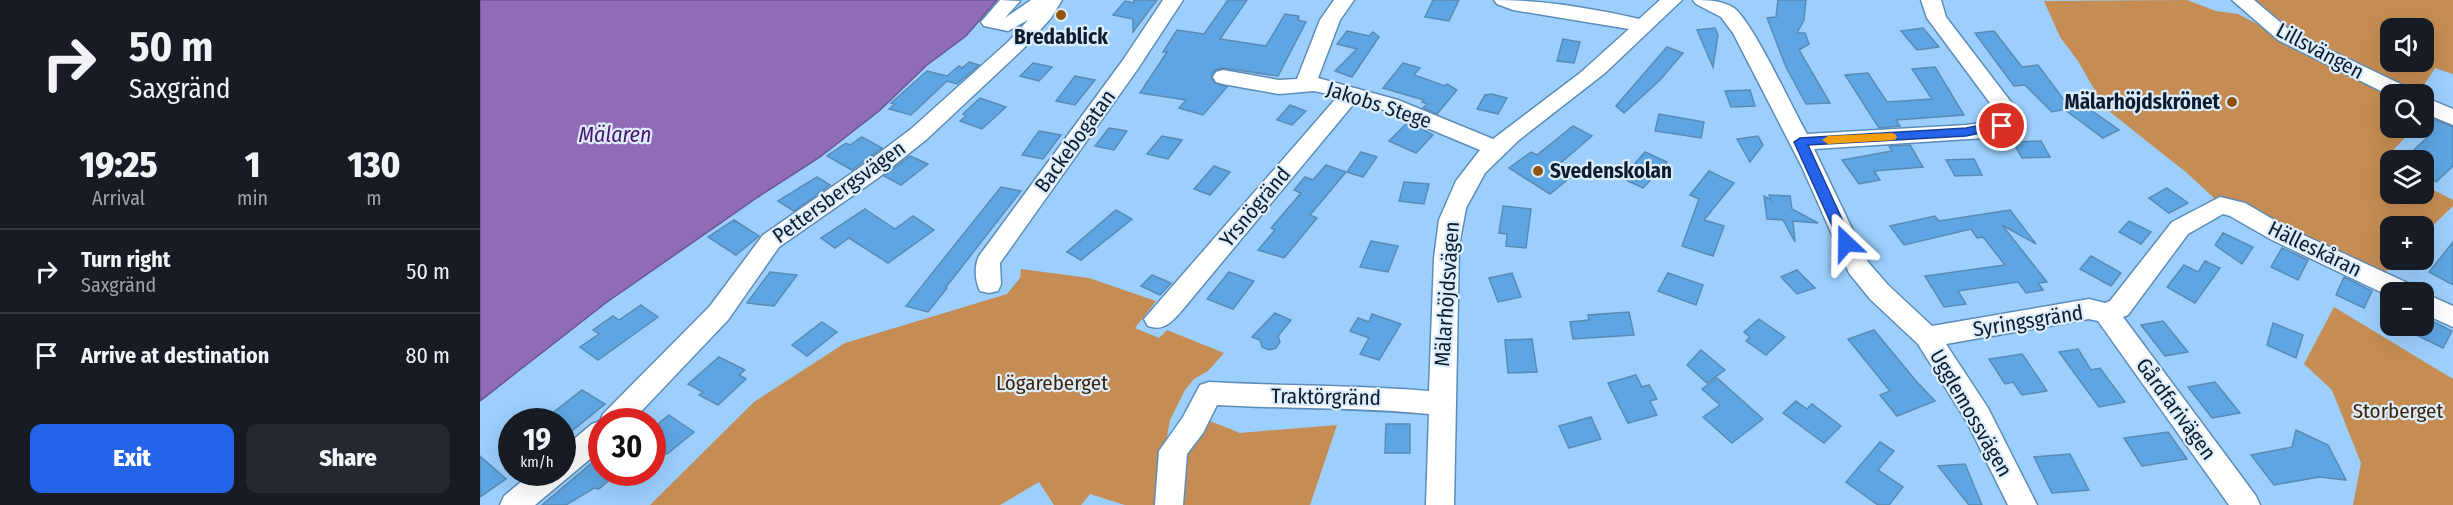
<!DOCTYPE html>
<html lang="en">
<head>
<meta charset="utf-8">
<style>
  :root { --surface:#171b24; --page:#242831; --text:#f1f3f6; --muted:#9ea1a6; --line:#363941; --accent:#2563eb }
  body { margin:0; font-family:"Fira Sans Condensed",sans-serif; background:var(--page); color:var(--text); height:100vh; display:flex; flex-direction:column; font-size:22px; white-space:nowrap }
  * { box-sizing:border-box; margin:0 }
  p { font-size:20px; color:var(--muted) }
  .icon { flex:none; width:33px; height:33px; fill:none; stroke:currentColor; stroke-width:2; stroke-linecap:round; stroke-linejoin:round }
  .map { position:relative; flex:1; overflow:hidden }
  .details { display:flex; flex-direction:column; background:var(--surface); width:480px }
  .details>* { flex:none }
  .top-card { background:#171b24; color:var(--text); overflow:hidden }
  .tools { position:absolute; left:1900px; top:18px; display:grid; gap:12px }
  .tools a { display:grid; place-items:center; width:54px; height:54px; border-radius:12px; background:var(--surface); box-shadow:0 6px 24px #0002; font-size:30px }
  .speed { position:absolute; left:18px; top:408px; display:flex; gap:12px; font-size:30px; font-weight:700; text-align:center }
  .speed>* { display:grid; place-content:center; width:78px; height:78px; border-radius:50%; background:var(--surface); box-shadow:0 6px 24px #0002; line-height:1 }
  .speed small { font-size:15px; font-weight:400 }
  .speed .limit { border:9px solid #d22; background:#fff; color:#111 }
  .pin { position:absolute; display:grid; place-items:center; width:51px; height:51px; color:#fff; margin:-26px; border:3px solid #fff; border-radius:50%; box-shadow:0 2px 6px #0007 }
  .me { position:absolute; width:66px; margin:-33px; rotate:337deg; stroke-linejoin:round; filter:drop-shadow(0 0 4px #0008) }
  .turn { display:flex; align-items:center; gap:21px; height:126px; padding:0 30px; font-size:27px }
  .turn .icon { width:78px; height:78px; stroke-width:2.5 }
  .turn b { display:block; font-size:42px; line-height:51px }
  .eta { display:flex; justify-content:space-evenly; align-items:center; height:102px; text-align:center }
  .eta b { font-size:36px; font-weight:800; line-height:42px }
  .button { display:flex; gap:12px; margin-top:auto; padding:12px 30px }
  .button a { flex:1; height:69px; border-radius:12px; background:var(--accent); color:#fff; font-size:24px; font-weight:800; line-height:69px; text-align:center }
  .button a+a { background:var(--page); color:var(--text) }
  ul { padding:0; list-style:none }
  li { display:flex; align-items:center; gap:18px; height:84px; padding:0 30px; border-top:2px solid var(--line) }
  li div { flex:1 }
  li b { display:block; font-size:22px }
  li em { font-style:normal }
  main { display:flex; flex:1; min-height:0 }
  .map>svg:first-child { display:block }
</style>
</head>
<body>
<main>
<section class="details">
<div class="top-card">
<div class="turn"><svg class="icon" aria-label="right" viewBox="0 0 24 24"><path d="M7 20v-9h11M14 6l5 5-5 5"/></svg><div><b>50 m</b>Saxgränd</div></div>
</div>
<div class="eta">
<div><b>19:25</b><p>Arrival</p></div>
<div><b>1</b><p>min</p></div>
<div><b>130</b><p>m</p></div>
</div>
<ul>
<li><svg class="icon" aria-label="right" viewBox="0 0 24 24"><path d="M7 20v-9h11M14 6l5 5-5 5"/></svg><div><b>Turn right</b><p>Saxgränd</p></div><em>50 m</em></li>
<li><svg class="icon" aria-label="arrive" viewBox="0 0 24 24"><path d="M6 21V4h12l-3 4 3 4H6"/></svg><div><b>Arrive at destination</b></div><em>80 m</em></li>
</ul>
<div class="button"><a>Exit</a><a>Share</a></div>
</section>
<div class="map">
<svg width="1973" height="505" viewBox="0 0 1973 505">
  <rect width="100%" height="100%" fill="#9ccffd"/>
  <path fill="#c58d53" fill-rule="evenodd" d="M1707 0 1736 11 1758 14 1911 94V128H1934L1902 162 1911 167V194H1944V185L1973 200V206L1944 234V226H1911V260H1918L1904 273 1828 240 1753 199H1735L1707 173 1625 108 1598 61 1580 37 1564 1Z
    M1769 0H1973V74L1955 68 1938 94H1935L1808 33ZM1911 28H1944V62H1911Z
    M541 269 609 278 676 301 655 328 679 338 687 330 744 353 728 371 714 379 705 390 690 420 675 505H645L610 494 601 505H574L559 482 520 505H170L274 402 365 343 527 294 540 278Z
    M1854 307 1973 379V505H1873L1881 463 1852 390 1824 364Z
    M730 421 760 433 857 425 830 505H699L702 457Z"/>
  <path fill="#906cb6" stroke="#68558e" stroke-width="1.5" d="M0 0H517L486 36 447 65 399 111 340 157 278 197 127 302 0 401Z"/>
  <path fill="#5ea6e3" stroke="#598bb5" stroke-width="1.5" d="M654 0H677L653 32V19L633 15 645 1 654 3Z
    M748 0H767L740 39 786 46 805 14 819 16 818 20 826 22 798 76 743 68 735 70 731 76 734 83 747 87 723 115 699 108 706 100 660 93 687 52H683L697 30 724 34Z
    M953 0H979L969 21 945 17Z
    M1298 0H1326L1324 20 1317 33H1325L1329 44 1319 50 1350 103 1326 104 1306 67 1287 18 1296 17Z
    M1235 28 1238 35 1233 67 1217 30Z
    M1443 28 1459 47 1437 50 1421 31Z
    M867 31 889 36 893 32 899 37 872 77 855 71 877 49 857 44Z
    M1514 31 1542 67 1558 65 1590 108 1572 112 1545 85 1534 86 1495 33Z
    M1083 39 1100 42 1094 63 1077 61Z
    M1187 47 1203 53 1180 80 1144 113 1136 106Z
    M489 62 499 65 477 84 467 81 431 115 409 109 415 104 411 103 447 71 467 76 479 66 482 68Z
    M553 63 572 67 559 81 540 76Z
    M923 63 940 68 934 75 965 86 967 84 977 90 957 114 943 108 947 104 942 102 944 100 903 88Z
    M1455 67 1484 115 1416 120 1420 126 1399 128 1365 75 1388 73 1407 102 1452 99 1432 69Z
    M595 76 615 80 595 105 576 101Z
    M1270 90 1275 106 1251 107 1245 91Z
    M1012 94 1027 98 1018 114 997 109 1005 95Z
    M500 98 526 107 502 129 480 121 486 116 483 114Z
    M1601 103 1639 130 1623 138 1585 110Z
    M810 105 826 111 812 125 797 120Z
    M1179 114 1224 122 1221 138 1175 131Z
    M1953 119 1973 127V166L1956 182 1944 176V160H1923L1951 134 1941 129Z
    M928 122 953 135 936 153 909 141Z
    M1093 126 1112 136 1076 167 1092 176 1070 194 1029 168 1051 152 1057 155Z
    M629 128 647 131 634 150 615 146Z
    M559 131 581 135 563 159 542 155Z
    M682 136 702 140 688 159 667 154Z
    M1278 136 1283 145 1270 162 1257 139Z
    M382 137 402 148 372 170 347 156 366 143 370 145Z
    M1561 141 1570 157 1542 158 1533 142Z
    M1430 145 1443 167 1394 171 1400 180 1379 184 1362 160 1412 151 1409 146Z
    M881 152 897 157 883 177 867 172Z
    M1165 152 1187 162 1163 188 1142 178Z
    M430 156 448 164 421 185 404 176Z
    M1494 159 1502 175 1475 176 1466 160Z
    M846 165 866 172 830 215 837 218 804 258 778 250 795 230 791 228 821 193 814 190 825 177 833 180Z
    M734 166 750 172 730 195 714 189Z
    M1229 171 1254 183 1224 220 1244 226 1233 256 1202 246 1219 199 1210 195Z
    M337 177 350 185 314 211 298 201Z
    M924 182 949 184 944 204 919 201Z
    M521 187 541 191 466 287 467 288 448 312 426 306Z
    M1687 188 1708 203 1689 213 1669 198Z
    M1289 195 1310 196 1312 209 1338 223 1313 221 1315 242 1303 220 1287 219 1284 196 1291 200Z
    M1023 206 1051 209 1046 248 1026 246 1027 234 1019 233Z
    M385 209 415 229 433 216 454 230 408 263 369 238 355 248 341 238Z
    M636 210 652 219 601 260 587 252Z
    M1530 210 1556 244 1522 225 1567 282 1558 283 1563 290 1546 293 1538 282 1478 291 1486 304 1464 307 1445 276 1525 265 1503 237 1497 238 1491 229 1424 245 1410 226 1455 216 1459 221Z
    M254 220 279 236 256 255 228 237Z
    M1649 221 1671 232 1661 244 1639 232Z
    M1743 233 1773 247 1762 264 1735 245Z
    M891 241 918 246 908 272 880 267Z
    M1973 242V285L1949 272Z
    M1802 248 1828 260 1818 280 1791 267Z
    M1611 256 1641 273 1631 286 1600 269Z
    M1725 261 1740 268 1715 303 1687 287 1704 265 1718 272Z
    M1317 270 1335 288 1317 294 1301 277Z
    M290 272 317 275 294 306 267 303Z
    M749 272 774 281 753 309 727 299Z
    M1032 273 1041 297 1018 302 1009 278Z
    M1188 273 1223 285 1216 305 1178 291Z
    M672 275 691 283 680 295 661 286Z
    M1864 277 1892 291 1884 308 1856 295Z
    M161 305 178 317 118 360 100 347 119 334 113 330 133 316 139 320Z
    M1149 312 1154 335 1093 339 1090 322 1109 320 1108 315Z
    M795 313 811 320 798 336 800 342 796 348 789 350 782 347 780 340 772 337Z
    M892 314 921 324 899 360 880 354 889 338 870 331 878 318 889 322Z
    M1944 317 1972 331 1963 348 1918 326H1944Z
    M1279 319 1305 337 1286 355 1266 341 1270 337 1264 332Z
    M1683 321 1708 352 1685 356 1661 325Z
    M342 322 357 332 327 356 312 345Z
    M1793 323 1823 335 1816 358 1787 345Z
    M1394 330 1436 381 1455 401 1417 416 1400 395 1410 391 1368 339Z
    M1052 339 1057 372 1028 373 1025 340Z
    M1598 349 1611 370 1620 368 1645 402 1619 407 1579 352Z
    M1221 350 1245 370 1227 383 1207 365Z
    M1542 354 1547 361 1567 391 1542 395 1533 382 1525 384 1509 359Z
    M239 357 265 370 259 375 266 379 238 405 219 395 223 392 208 384Z
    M1156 375 1162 387 1169 385 1177 399 1170 401 1177 415 1148 423 1128 383Z
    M1237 378 1283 419 1252 443 1223 417 1240 405 1222 389Z
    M1735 382 1760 413 1732 418 1708 387Z
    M102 390 125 404 82 439V422H61Z
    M1316 401 1327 409 1332 404 1361 426 1344 443 1303 413Z
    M189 415 214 432 187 454 172 445V429Z
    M1111 417 1121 439 1089 448 1079 426Z
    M906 424H930V453H905Z
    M1816 430 1848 445 1866 480 1839 477 1794 485 1771 455 1812 447Z
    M1688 432 1707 459 1662 466 1644 438Z
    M1400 442 1414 451 1398 470 1423 487 1409 505H1398L1366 482Z
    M1590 454 1609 490 1572 493 1554 457Z
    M0 456 26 479 0 497Z
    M112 463 122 468V472H128L134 476 119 489 114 488 86 505H62Z
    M1485 464 1502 505H1489L1458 466Z"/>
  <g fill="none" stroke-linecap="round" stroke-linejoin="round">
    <defs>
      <path id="minor" d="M520 0 540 1 525 18 551 0H582L571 18 543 49 447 139 398 178 299 247 248 320 151 422H122V449L55 505H20L24 496 53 472H82V449L112 424 120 421 123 414 230 306 283 235 382 166 431 129 529 41 548 20 528 31 504 26 501 22Z
        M683 0H703L657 70 520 263 521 284 518 291 509 293 500 291C495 281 494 266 499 256L643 60Z
        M854 0H874L860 20 838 78 918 100 1013 139 1100 73 1149 29 1033 10 1017 4 1014 0C1062 0 1112 8 1159 19L1180 0H1202L1125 73 1039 140 1005 173 986 208 979 246 974 505H946L949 414C878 407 807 409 737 405L723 433 707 454 703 505H675L679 451 703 417 720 385 729 382C803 386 876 385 949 391L954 258 959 220 976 181 1000 150 904 110 876 101 699 314C689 324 683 331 668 326L664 319 858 96 834 91 799 94 743 84 736 82 733 77 736 72 743 70 799 80 817 79 840 20Z
        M1213 0C1228 0 1241 0 1254 8 1274 24 1312 108 1327 134L1486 125 1509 122 1516 118 1513 107 1447 18 1441 0H1461L1466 17 1534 106 1538 116C1531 131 1520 135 1504 138L1334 149 1388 262 1408 285 1452 326 1609 299 1625 303 1630 301 1692 222 1740 197 1765 203 1808 228 1932 285 1935 292H1911V297L1792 240 1750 216 1743 214 1708 234 1648 315 1643 317 1776 496 1780 505H1749L1618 321 1609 319 1466 344 1508 408 1557 505H1528L1488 424 1438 344 1390 299 1369 273 1322 167 1253 33 1241 17 1216 4Z
        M1752 0H1774L1812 32 1931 89 1934 94 1911 96 1798 40Z
        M1944 97 1973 109V125L1944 113Z
        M1944 293 1973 306V327L1944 314Z"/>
    </defs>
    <use href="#minor" stroke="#5c8db8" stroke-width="3"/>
    <use href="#minor" fill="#fff" fill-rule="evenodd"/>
  </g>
  <path fill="#2563eb" stroke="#184099" stroke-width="1.5" d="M1522 121 1526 123V128L1486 136 1328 145 1373 243 1366 248 1360 243 1314 142 1320 138 1486 128Z"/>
  <path fill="#f59e0b" d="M1411 133 1415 134 1417 137 1415 140 1348 144 1342 140 1348 136Z"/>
  <g fill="#8e560c" stroke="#dcecfa" stroke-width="2">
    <circle cx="581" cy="15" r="6"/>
    <circle cx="1752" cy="102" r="6"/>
    <circle cx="1058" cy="171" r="6"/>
  </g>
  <g text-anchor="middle" stroke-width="4.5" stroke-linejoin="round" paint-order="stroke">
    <g font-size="21" font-weight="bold" fill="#0a1e2f" stroke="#dcecfa">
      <text x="581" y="44">Bredablick</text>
      <text x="1740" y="109" text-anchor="end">Mälarhöjdskrönet</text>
      <text x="1070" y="178" text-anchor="start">Svedenskolan</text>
    </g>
    <g font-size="21" fill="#0a1e2f" stroke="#dcecfa">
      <text transform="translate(1840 51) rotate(28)" y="7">Lillsvängen</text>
      <text transform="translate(899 105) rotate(18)" y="7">Jakobs Stege</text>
      <text transform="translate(595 141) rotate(-54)" y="7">Backebogatan</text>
      <text transform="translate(359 192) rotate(-36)" y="7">Pettersbergsvägen</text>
      <text transform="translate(775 207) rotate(-50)" y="7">Yrsnögränd</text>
      <text transform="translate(1835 249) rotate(26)" y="7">Hälleskåran</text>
      <text transform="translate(967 294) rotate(-86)" y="7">Mälarhöjdsvägen</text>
      <text transform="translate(1548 321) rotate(-9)" y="7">Syringsgränd</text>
      <text transform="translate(846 397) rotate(1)" y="7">Traktörgränd</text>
      <text transform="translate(1696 409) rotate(54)" y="7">Gårdfarivägen</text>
      <text transform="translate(1491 413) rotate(60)" y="7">Ugglemossvägen</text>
    </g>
    <g font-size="21" fill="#3f2406" stroke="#dcecfa">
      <text x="572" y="390">Lögareberget</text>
      <text x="1918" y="418">Storberget</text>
    </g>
    <g font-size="22" font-style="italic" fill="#491570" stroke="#dcecfa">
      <text x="135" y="142">Mälaren</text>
    </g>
  </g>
</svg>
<div class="tools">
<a><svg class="icon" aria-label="sound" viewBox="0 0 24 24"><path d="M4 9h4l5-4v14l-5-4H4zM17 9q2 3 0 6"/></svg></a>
<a><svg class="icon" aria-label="search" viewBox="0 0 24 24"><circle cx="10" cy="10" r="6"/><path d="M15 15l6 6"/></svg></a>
<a><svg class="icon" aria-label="layers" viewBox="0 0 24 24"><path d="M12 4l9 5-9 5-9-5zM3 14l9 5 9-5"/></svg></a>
<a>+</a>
<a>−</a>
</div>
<div class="speed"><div>19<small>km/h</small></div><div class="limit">30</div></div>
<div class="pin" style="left:1522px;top:126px;background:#d93025"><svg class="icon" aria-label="arrive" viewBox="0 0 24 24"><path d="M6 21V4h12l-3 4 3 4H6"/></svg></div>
<svg class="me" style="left:1366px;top:243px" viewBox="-20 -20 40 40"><path d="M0-17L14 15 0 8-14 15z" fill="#2563eb" stroke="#fff" stroke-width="4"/></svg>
</div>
</main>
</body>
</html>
